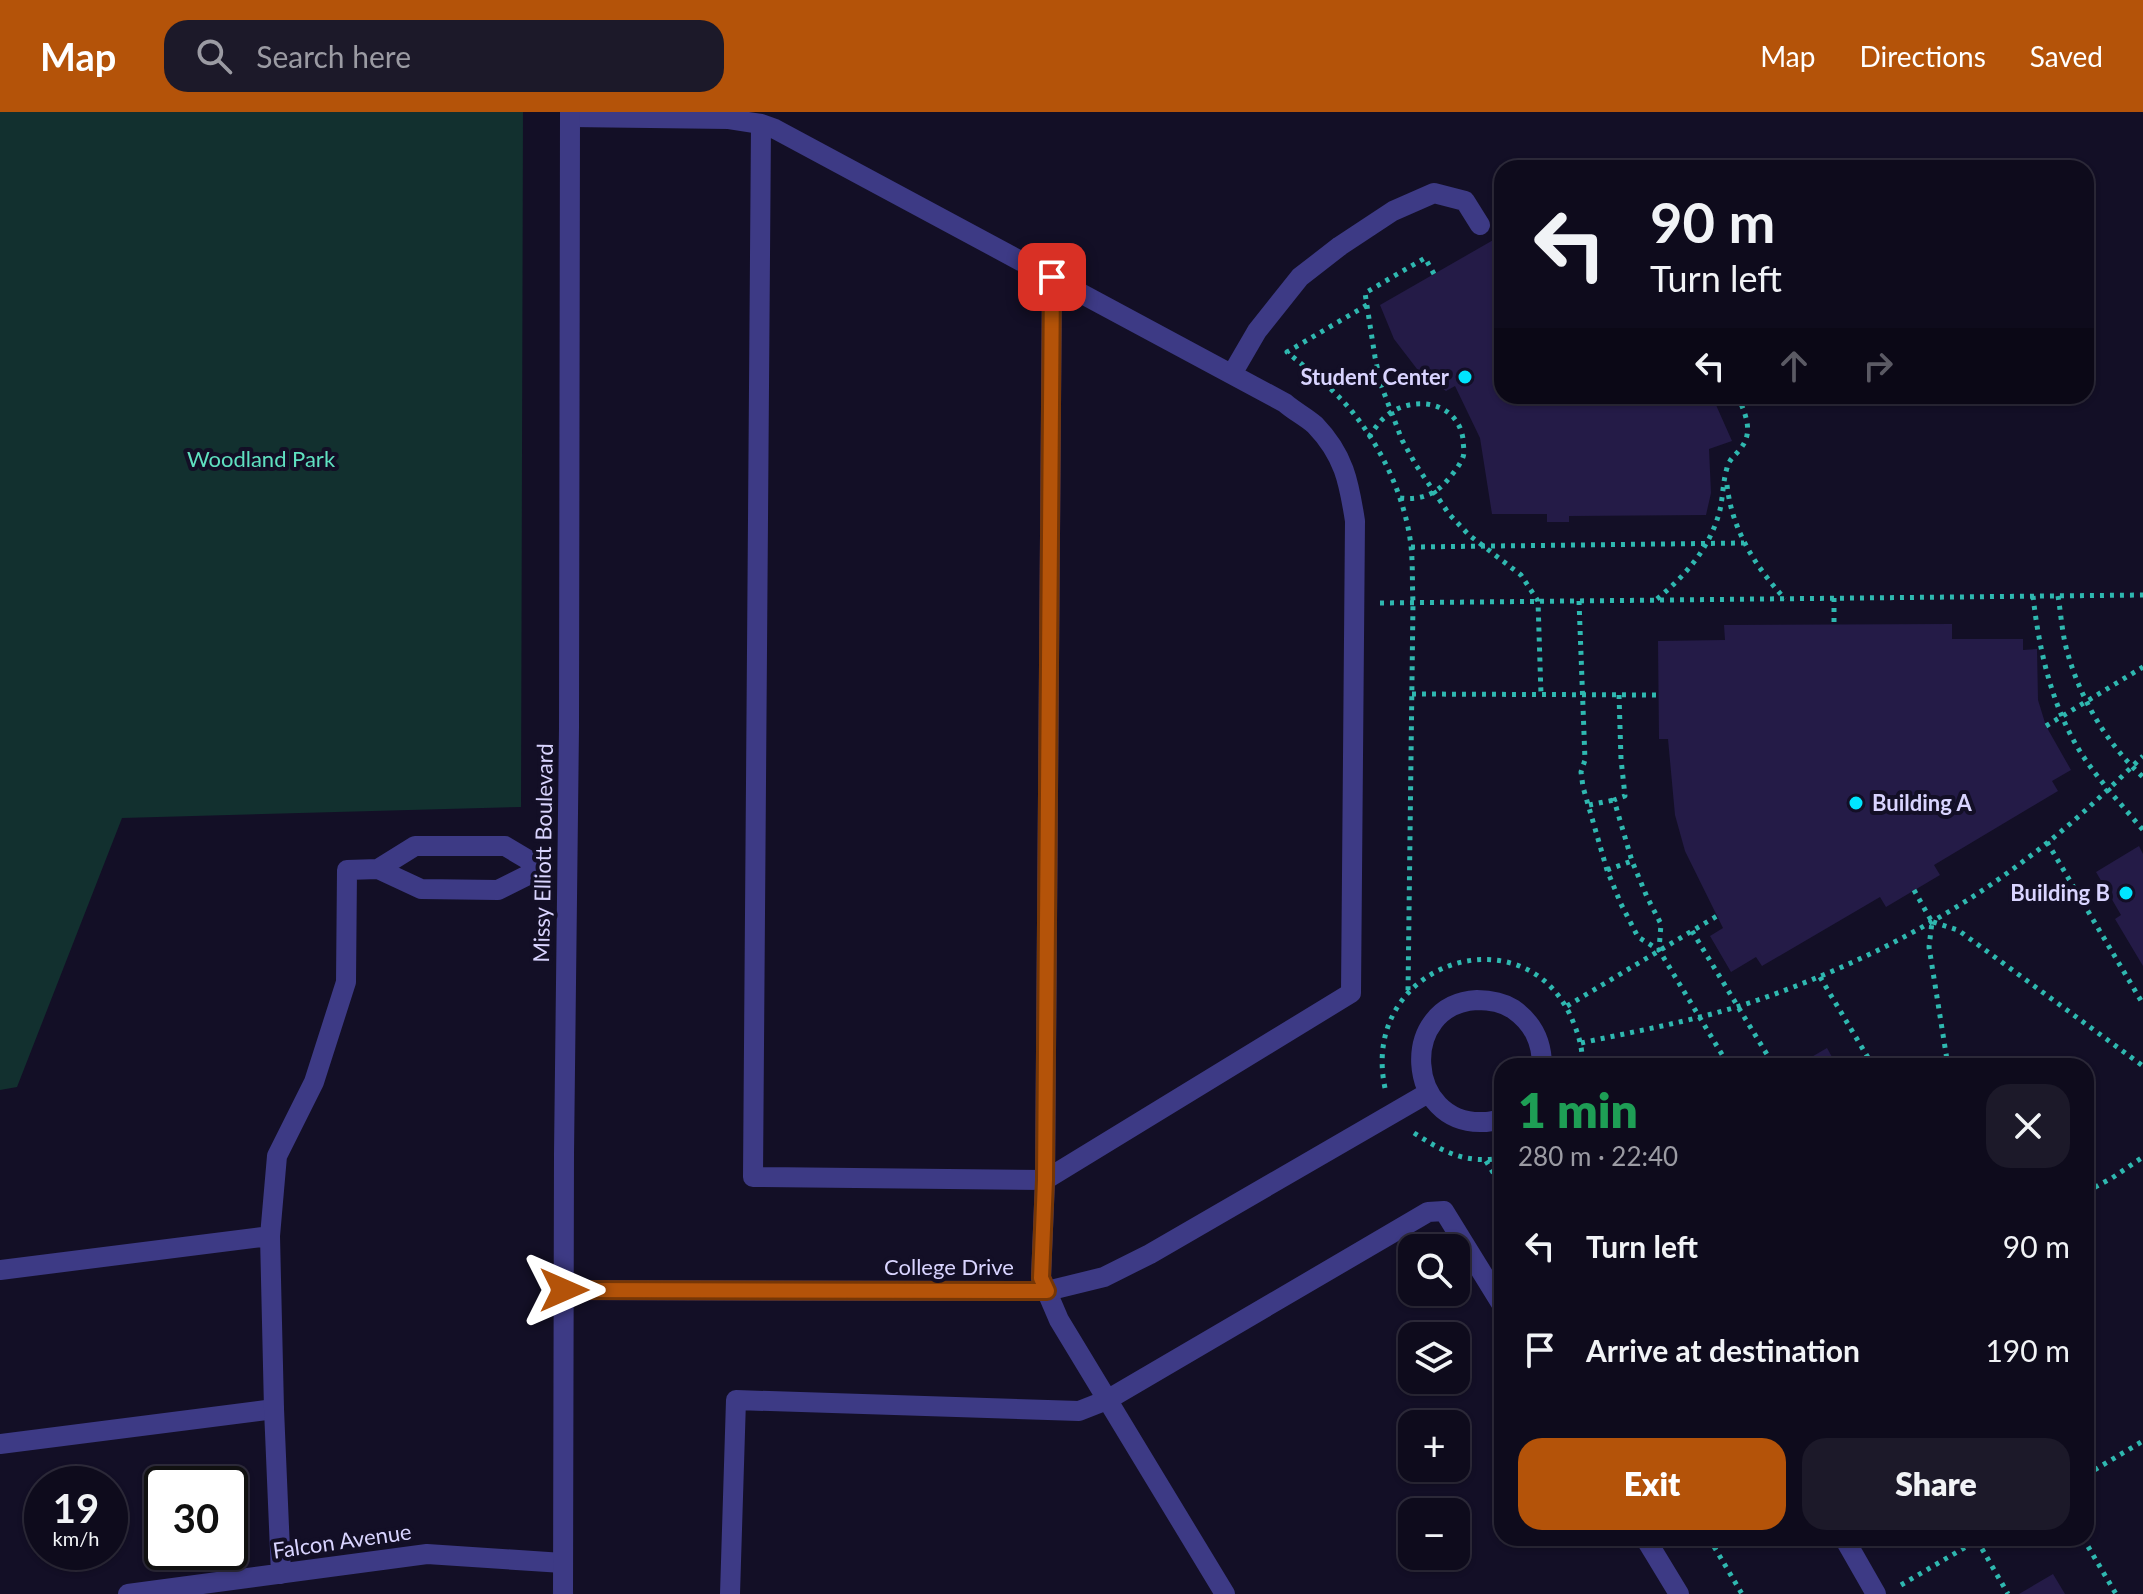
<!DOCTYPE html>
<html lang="en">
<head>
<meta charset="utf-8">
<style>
  :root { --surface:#0e0b1c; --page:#1c1929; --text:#f1f3f6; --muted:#9b9ba3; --line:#2e2b3b; --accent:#b45309 }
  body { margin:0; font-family:Lato,sans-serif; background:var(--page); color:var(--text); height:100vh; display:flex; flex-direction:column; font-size:30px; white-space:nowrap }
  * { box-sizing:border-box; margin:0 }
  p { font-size:26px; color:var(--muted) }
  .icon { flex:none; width:44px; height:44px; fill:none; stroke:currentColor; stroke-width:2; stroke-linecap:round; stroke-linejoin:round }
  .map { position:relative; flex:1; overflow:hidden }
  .drawer { position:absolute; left:1494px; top:946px; width:600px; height:488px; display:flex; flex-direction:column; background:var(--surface); border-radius:24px; box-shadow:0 2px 6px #0004,0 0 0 2px var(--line) }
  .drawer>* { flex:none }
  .guide { position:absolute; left:1494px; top:48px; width:600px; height:244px; border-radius:24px; box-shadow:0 2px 6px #0004,0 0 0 2px var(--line); background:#0e0b1c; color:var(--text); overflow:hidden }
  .tools { position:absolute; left:1398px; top:1122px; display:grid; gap:16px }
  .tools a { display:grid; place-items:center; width:72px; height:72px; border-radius:16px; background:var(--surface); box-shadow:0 2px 6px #0004,0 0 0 2px var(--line); font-size:40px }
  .speed { position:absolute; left:24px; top:1354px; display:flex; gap:16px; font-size:40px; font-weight:700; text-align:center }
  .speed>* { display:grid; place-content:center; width:104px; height:104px; border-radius:50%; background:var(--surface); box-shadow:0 2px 6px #0004,0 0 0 2px var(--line); line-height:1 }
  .speed small { font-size:20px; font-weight:400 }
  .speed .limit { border:4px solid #111; border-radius:12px; background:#fff; color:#111 }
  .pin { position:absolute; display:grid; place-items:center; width:68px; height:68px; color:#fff; margin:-34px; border-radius:16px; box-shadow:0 4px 12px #0006 }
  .me { position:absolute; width:88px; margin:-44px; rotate:90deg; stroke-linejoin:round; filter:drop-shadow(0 0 6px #0008) }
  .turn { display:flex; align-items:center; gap:28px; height:168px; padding:0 24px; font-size:36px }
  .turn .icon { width:104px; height:104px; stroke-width:2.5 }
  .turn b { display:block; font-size:56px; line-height:68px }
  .lanes { display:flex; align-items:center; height:76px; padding:0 24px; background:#0003; justify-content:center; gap:40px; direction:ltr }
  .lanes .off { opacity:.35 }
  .round { display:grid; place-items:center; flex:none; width:84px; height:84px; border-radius:24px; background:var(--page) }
  .headline { display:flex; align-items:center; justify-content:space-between; height:136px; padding:0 24px }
  h1 { font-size:48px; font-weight:800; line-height:60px; color:#1e9e55 }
  .button { display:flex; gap:16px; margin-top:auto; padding:16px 24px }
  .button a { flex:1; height:92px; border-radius:24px; background:var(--accent); color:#fff; font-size:32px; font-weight:800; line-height:92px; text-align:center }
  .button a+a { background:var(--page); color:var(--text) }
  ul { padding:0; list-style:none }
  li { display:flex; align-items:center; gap:24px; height:104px; padding:0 24px }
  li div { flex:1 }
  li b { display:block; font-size:30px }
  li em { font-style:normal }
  header { display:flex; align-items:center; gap:48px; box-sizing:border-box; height:112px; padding:0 40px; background:var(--accent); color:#fff }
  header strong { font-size:38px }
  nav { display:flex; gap:44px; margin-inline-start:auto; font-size:28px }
  .search { width:560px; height:72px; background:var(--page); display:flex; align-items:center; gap:20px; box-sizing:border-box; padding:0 28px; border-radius:24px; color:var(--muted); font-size:30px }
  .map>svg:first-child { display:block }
</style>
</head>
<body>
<header>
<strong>Map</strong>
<div class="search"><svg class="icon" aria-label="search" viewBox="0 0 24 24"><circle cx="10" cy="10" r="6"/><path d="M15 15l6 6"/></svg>Search here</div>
<nav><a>Map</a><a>Directions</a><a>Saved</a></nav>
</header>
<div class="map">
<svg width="2143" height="1482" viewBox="0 0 2143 1482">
  <rect width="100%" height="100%" fill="#130f26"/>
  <path fill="#12302f" d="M0 0H523L521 695 122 706 17 975 0 978Z"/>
  <path fill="#241b47" d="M1502 123V284H1712L1732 329 1709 337 1711 381 1706 403 1569 404V410H1547V402H1492L1480 326 1455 274 1446 279 1417 257 1394 227 1380 193Z
    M1952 512V527H2023V538L2037 537 2038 588 2046 614 2071 658 2052 669 2058 679 1934 753 1940 763 1886 795 1880 785 1762 854 1756 845 1731 860 1710 824 1723 816 1685 739 1675 703 1668 627H1659L1658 529 1725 528 1724 513Z
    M2139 734 2143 742V854L2115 807 2121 803 2096 760Z
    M1827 936 1837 954H1796Z
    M2053 1462 2065 1482H2019Z"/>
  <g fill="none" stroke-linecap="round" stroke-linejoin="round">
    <path stroke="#2fb8b0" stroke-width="5" stroke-dasharray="4 6" stroke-linecap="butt" d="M1434 162 1425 146 1365 181 1375 245 1381 273 1402 328 1416 353 1449 402 1469 423 1521 463 1538 489 1541 583
      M1367 193 1287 240C1305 255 1323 269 1339 285 1376 323 1405 381 1411 434 1413 453 1412 472 1413 490L1408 880
      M1369 325C1375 316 1381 307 1390 301 1417 283 1458 291 1463 327 1463 333 1465 340 1463 345 1459 355 1452 363 1445 371 1432 384 1418 388 1400 386
      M1727 373C1732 418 1755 454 1785 487
      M1411 435 1744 431
      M2033 484C2039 538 2052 595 2081 641 2099 669 2122 693 2143 718
      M2058 484C2061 502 2062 521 2067 539 2080 586 2106 631 2143 665
      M1834 486V513
      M1657 487C1686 463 1710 436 1720 398 1723 384 1723 369 1727 356 1729 347 1736 343 1741 336 1754 319 1745 302 1738 284
      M1579 489 1585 648 1581 660 1583 675 1607 758 1621 792 1638 825 1659 838
      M1380 491 2143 483
      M1412 582 1659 583
      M1619 583 1621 647 1625 684 1614 688 1632 749 1647 785 1661 812 1659 838 1729 954
      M2046 614 2143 555
      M1589 693 1614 688
      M2047 730 2143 892
      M1607 758 1632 749
      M1914 778 1932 810 1929 835 1948 954
      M1933 810 1958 818 2143 954
      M1692 819 1774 954
      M1820 865 1873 954
      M1567 894 1717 804
      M1581 931C1641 918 1700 908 1758 888 1853 855 1945 809 2025 748 2067 717 2106 680 2143 644
      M1582 951 1688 954
      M1385 976C1358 848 1530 796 1574 912 1580 927 1583 939 1582 954
      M1414 1021C1444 1040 1464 1052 1502 1046
      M1486 1049 1502 1075
      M2086 1080 2112 1066 2143 1045
      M2086 1345 2094 1358
      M2086 1363 2143 1329
      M1709 1426 1742 1482
      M2083 1426 2116 1482
      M1977 1428 2008 1482
      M1901 1473 1981 1426"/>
    <path stroke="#3d3a85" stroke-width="20" d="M570 5 729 7 761 12 775 17 1285 291C1294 299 1306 305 1315 313 1344 343 1349 370 1355 409L1351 881 1045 1068 753 1065 761 12
      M1052 165 1045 1068 1041 1166 1059 1208 1225 1482
      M1232 262 1257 219 1300 165 1340 134 1393 99 1434 81 1465 89 1480 113
      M0 1332 274 1297
      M1645 1426 1679 1482
      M1844 1426 1876 1482
      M730 1482 736 1288 1079 1299 1107 1288 1428 1100 1444 1099 1502 1193"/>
    <path stroke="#3d3a85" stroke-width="20" d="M1502 1007C1496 1008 1490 1010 1484 1010 1405 1014 1398 892 1477 888 1490 888 1502 890 1513 897 1533 911 1542 929 1542 954
      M0 1158 270 1124
      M564 1178 1047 1179 1104 1165 1150 1142 1428 981
      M281 1462 274 1297 270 1124 277 1044 314 970 346 870 347 758 378 757 421 777 498 778 542 756 505 734H415L378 757
      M128 1482 427 1442 563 1451"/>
    <path stroke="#3d3a85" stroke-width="20" d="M563 1482 564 1042 569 616 570 0"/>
  </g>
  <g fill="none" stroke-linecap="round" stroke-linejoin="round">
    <defs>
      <path id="route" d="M564 1178 1047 1179 1041 1166 1045 1068 1052 165"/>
    </defs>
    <use href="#route" stroke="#753606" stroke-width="20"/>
    <use href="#route" stroke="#b45309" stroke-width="14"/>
  </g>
  <g fill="#00e5ff" stroke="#130f26" stroke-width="3">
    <circle cx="1465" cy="265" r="8"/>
    <circle cx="1856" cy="691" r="8"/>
    <circle cx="2126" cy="781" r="8"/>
  </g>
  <g text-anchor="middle" stroke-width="8" stroke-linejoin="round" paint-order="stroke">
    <g font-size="22" font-weight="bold" fill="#d9d4ff" stroke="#130f26" text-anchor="end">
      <text x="1449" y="273">Student Center</text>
      <text x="1872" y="699" text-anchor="start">Building A</text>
      <text x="2110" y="789">Building B</text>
    </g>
    <g font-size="22" fill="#5fe0c0" stroke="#130f26">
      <text x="261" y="355">Woodland Park</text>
    </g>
    <g font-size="22" fill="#d9d4ff" stroke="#130f26">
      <text transform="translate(543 741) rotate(-89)" y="8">Missy Elliott Boulevard</text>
      <text x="949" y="1163">College Drive</text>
      <text transform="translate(342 1429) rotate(-8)" y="8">Falcon Avenue</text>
    </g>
  </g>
</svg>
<div class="tools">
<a><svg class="icon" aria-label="search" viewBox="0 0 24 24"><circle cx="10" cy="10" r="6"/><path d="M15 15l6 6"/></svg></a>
<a><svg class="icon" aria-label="layers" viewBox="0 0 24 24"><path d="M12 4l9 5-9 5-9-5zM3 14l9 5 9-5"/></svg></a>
<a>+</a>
<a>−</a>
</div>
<div class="speed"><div>19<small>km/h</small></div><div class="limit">30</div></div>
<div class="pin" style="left:1052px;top:165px;background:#d93025"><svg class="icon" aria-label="arrive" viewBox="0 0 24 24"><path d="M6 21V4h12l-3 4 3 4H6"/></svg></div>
<svg class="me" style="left:564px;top:1178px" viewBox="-20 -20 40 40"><path d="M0-17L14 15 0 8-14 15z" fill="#b45309" stroke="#fff" stroke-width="4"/></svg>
<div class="guide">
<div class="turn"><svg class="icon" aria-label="left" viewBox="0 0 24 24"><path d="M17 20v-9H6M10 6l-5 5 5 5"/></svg><div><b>90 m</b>Turn left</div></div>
<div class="lanes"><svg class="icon" aria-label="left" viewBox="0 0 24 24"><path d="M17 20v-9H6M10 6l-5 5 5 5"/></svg><svg class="icon off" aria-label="ahead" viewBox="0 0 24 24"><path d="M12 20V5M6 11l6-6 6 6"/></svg><svg class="icon off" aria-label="right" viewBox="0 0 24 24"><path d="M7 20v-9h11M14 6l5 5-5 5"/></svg></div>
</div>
<section class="drawer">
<div class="headline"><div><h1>1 min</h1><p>280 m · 22:40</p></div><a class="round"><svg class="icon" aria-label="close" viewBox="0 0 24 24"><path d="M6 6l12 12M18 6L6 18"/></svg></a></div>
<ul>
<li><svg class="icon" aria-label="left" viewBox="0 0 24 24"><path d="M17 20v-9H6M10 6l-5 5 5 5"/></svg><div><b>Turn left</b></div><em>90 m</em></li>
<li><svg class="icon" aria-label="arrive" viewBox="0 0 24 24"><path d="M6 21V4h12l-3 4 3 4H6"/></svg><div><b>Arrive at destination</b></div><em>190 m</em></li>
</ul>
<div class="button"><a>Exit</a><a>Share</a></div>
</section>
</div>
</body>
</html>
